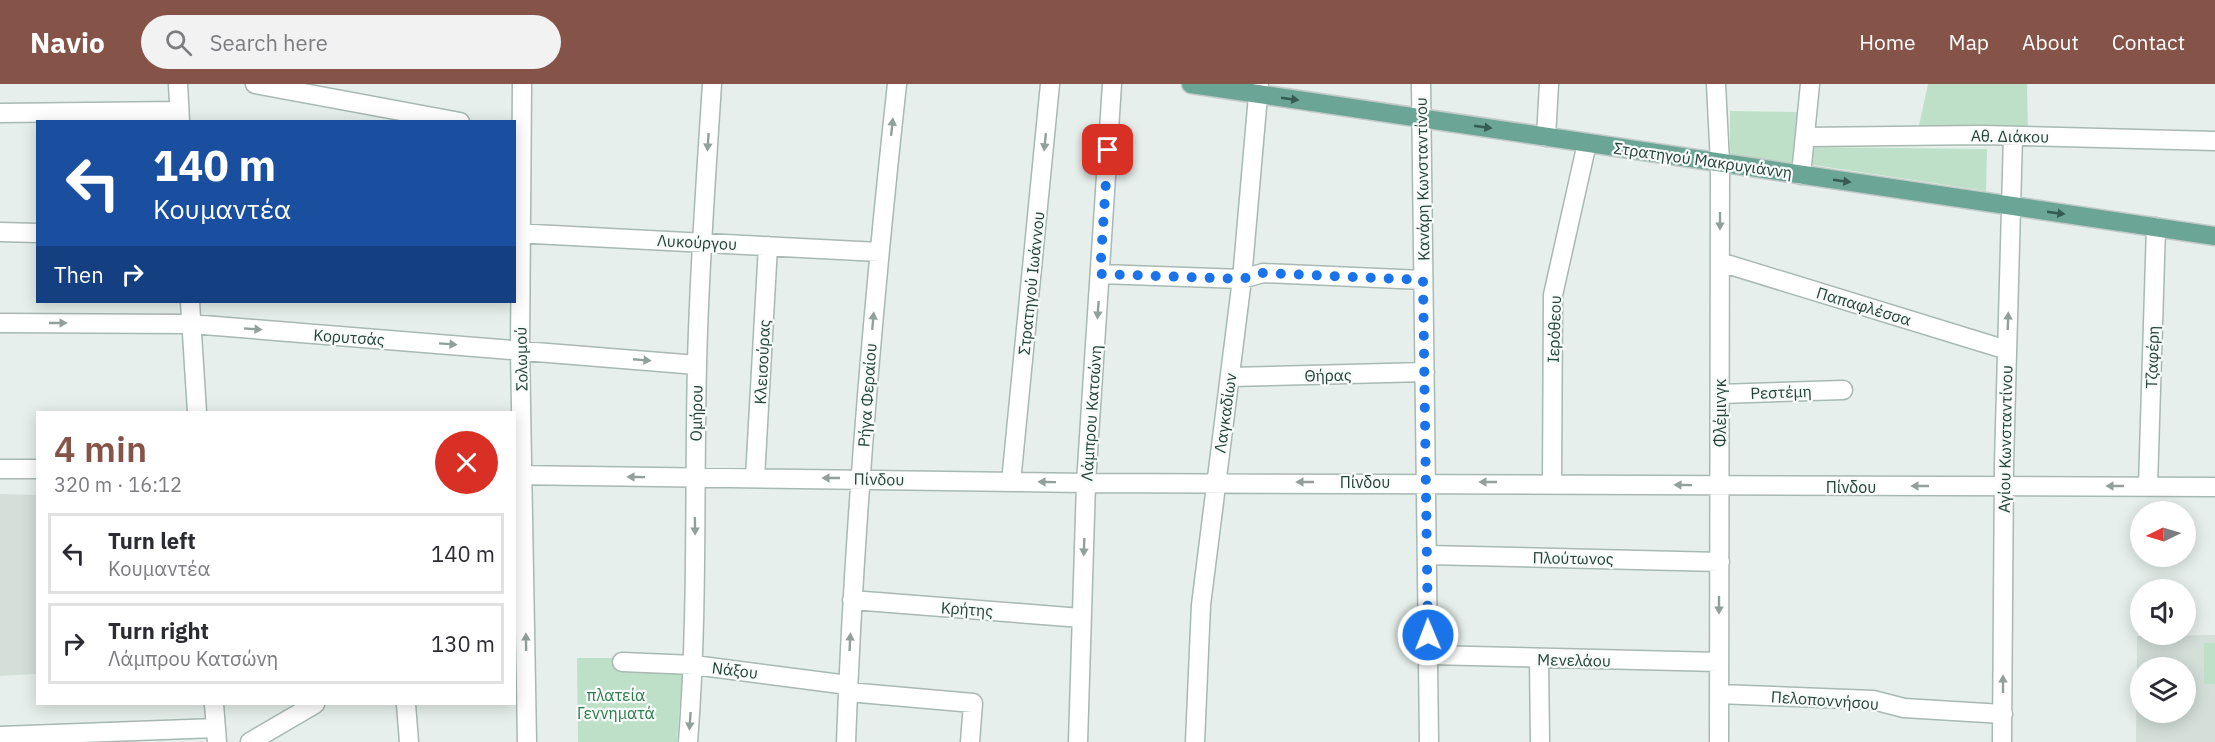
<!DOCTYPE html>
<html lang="en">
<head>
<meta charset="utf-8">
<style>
  :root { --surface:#fff; --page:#f2f2f3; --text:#2b2b33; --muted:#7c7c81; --line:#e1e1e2; --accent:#855347 }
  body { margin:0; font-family:"IBM Plex Sans",sans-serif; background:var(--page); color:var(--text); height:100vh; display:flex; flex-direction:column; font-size:22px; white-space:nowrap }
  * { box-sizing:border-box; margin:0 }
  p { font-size:20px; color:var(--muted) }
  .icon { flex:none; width:33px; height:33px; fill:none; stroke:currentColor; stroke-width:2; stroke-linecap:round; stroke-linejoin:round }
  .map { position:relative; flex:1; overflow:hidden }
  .side { position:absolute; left:36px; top:327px; width:480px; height:294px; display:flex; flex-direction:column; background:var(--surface); border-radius:0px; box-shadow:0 3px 15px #0003 }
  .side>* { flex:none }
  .top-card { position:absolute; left:36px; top:36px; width:480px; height:183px; border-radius:0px; box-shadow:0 3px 15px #0003; background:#1a4fa0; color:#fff; overflow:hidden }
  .needle { width:39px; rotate:265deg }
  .tools { position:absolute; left:2130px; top:417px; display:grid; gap:12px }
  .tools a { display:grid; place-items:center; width:66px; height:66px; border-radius:50%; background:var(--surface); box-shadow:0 3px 15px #0003; font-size:30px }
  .pin { position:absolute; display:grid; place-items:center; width:51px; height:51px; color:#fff; margin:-26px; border-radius:12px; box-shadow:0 3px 9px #0006 }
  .me { position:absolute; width:66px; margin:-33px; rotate:359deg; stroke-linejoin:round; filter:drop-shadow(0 0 4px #0008) }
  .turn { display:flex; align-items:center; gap:21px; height:126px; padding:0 18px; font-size:27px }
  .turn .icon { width:78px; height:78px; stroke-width:2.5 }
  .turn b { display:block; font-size:42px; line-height:51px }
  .then { display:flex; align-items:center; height:57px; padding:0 18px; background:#0003; gap:12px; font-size:22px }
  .round { display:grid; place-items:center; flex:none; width:63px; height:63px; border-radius:32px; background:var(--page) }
  .summary { display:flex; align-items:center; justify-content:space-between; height:102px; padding:0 18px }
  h1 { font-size:36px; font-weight:600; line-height:45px; color:var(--accent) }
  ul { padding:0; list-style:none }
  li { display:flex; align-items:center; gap:18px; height:81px; margin:0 12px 9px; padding:0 6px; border:3px solid var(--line); border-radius:0px }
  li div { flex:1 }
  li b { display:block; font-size:22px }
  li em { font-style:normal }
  header { display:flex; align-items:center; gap:36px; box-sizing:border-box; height:84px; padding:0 30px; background:var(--accent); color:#fff }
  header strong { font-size:28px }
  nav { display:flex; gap:33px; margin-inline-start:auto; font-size:21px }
  .search { width:420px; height:54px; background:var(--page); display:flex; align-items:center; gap:15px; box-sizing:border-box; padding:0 21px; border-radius:33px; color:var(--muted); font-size:22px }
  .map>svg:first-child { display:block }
</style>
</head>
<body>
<header>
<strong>Navio</strong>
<div class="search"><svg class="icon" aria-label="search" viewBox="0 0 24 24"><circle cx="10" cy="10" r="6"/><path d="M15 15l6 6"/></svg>Search here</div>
<nav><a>Home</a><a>Map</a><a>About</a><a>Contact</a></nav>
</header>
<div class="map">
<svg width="2215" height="658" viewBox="0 0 2215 658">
  <rect width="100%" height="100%" fill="#e6efeb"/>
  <path fill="#d4dfda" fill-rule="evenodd" d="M0 410 37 411V590L0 592Z
    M2215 551V658H2136L2137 552ZM2140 584H2186V628H2140Z"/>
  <path fill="#bfe0c8" d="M1928 0H2027L2028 46H1918Z
    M1730 27 1800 28 1793 80 1730 73Z
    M1809 63 1987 65 1986 107 1807 80Z
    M2204 559H2215V600H2204Z
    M577 574H618L683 583 677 658H578Z"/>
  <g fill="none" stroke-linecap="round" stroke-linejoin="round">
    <defs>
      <path id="minor" d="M178 0 180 37
        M255 0 460 38
        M522 0 520 266 527 658
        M1421 0 1429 658
        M1716 0 1720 79 1719 658
        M0 29 179 27
        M1546 53 1549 0
        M1805 53 1982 51 2215 57
        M1801 91 1810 0
        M0 148 38 149
        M514 149 879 168
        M1720 178 2007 266
        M1100 190 1242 195 1263 189 1423 196
        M190 218 197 328
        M0 239 191 240 697 281
        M1230 293 1425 288
        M1720 310 1843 306
        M0 385H38
        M514 391 1086 399 2215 403
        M755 394 768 162
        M1011 398 1050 0
        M1552 399 1553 211 1587 59
        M2148 402 2156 143
        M1427 471 1720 478
        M852 516 1081 534
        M1428 571 1719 578
        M1539 575 1540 658
        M622 578 694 581 848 601
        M848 608 973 619 970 658
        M1719 610 1873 616 1904 624 2003 630
        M214 620 217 658
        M406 620 409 658
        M0 652 216 644
        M250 658 315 620
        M688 658C698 532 694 407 697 281 699 187 706 94 712 0
        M846 658C854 438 873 219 897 0
        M1078 658 1086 399 1112 0
        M1195 658 1201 521 1242 195 1259 0
        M2002 658 2004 379 2013 52"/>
      <path id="major" d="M1191 0 2215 152"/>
    </defs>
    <use href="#minor" stroke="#a8b8b2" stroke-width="21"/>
    <use href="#major" stroke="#c2cac8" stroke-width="21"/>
    <use href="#minor" stroke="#fff" stroke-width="18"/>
    <use href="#major" stroke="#6aa596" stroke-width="18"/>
  </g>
  <defs><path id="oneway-solid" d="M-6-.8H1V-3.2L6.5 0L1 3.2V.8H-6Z" transform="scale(1.5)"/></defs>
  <g fill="#365b51">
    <use href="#oneway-solid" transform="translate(1290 15) rotate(8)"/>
    <use href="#oneway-solid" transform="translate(1483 43) rotate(8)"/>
    <use href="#oneway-solid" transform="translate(1842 97) rotate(8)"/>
    <use href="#oneway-solid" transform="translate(2056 129) rotate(8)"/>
  </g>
  <g fill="#92a09c">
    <use href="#oneway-solid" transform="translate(892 43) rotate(-84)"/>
    <use href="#oneway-solid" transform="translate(708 58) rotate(94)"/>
    <use href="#oneway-solid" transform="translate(1045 58) rotate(96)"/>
    <use href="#oneway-solid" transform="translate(1720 137) rotate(90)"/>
    <use href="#oneway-solid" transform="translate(1098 226) rotate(94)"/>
    <use href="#oneway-solid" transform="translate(873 237) rotate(-85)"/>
    <use href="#oneway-solid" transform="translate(2008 237) rotate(-88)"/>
    <use href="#oneway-solid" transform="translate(58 239)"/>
    <use href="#oneway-solid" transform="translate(253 245) rotate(4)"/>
    <use href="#oneway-solid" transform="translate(448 260) rotate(4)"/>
    <use href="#oneway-solid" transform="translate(642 276) rotate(5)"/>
    <use href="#oneway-solid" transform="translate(636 393) rotate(-179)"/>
    <use href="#oneway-solid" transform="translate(831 394) rotate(-180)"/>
    <use href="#oneway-solid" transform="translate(1047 398) rotate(-179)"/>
    <use href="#oneway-solid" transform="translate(1305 398) rotate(-180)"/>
    <use href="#oneway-solid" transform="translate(1488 398) rotate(-180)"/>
    <use href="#oneway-solid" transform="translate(1683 401) rotate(-179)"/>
    <use href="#oneway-solid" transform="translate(1920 402) rotate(180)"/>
    <use href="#oneway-solid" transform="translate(2115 402) rotate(-180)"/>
    <use href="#oneway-solid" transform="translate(695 442) rotate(89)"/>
    <use href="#oneway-solid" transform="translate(1084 463) rotate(92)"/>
    <use href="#oneway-solid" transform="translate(1719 521) rotate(90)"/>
    <use href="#oneway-solid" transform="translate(526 558) rotate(-91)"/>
    <use href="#oneway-solid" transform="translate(850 558) rotate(-87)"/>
    <use href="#oneway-solid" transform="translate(2003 600) rotate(-90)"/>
    <use href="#oneway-solid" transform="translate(690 637) rotate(94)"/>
  </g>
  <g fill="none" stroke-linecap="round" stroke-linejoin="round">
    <path stroke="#1a73e8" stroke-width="10" stroke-dasharray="0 18" d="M1108 66 1100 190 1242 195 1263 189 1423 196 1428 551"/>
  </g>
  <g text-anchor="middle" stroke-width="4.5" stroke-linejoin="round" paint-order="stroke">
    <g font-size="16" fill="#24423a" stroke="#f7fbf9">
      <text transform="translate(2010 52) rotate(1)" y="6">Αθ. Διάκου</text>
      <text transform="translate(1703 76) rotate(8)" y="6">Στρατηγού Μακρυγιάννη</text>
      <text transform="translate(1422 95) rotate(-91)" y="6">Κανάρη Κωνσταντίνου</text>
      <text transform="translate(697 158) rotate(3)" y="6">Λυκούργου</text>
      <text transform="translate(1031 199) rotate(-84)" y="6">Στρατηγού Ιωάννου</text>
      <text transform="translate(1864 222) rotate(17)" y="6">Παπαφλέσσα</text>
      <text transform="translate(1554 245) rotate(-88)" y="6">Ιερόθεου</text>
      <text transform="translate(349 253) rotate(4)" y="6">Κορυτσάς</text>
      <text transform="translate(2152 273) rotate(-88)" y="6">Τζαφέρη</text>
      <text transform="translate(521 275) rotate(-91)" y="6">Σολωμού</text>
      <text transform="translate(762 278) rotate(-87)" y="6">Κλεισούρας</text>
      <text transform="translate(1328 291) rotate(-1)" y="6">Θήρας</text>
      <text transform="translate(1781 308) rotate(-2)" y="6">Ρεστέμη</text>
      <text transform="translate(867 311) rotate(-86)" y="6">Ρήγα Φεραίου</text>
      <text transform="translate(696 329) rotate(-89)" y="6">Ομήρου</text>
      <text transform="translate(1091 329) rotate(-86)" y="6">Λάμπρου Κατσώνη</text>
      <text transform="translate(1225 329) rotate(-82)" y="6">Λαγκαδίων</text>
      <text transform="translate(1720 329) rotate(-90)" y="6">Φλέμινγκ</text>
      <text transform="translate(2005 355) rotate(-89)" y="6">Αγίου Κωνσταντίνου</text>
      <text transform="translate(879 395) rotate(1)" y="6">Πίνδου</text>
      <text x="1365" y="404">Πίνδου</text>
      <text x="1851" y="409">Πίνδου</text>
      <text transform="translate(1573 474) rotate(1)" y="6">Πλούτωνος</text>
      <text transform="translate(967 525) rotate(4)" y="6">Κρήτης</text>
      <text transform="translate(1574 576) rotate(1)" y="6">Μενελάου</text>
      <text transform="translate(735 586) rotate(7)" y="6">Νάξου</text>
      <text transform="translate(1825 616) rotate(4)" y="6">Πελοποννήσου</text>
    </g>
    <g font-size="16" fill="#2d7a4b" stroke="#f7fbf9">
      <text x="616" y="617">πλατεία<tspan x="616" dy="18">Γεννηματά</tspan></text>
    </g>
  </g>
</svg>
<div class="tools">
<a><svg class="needle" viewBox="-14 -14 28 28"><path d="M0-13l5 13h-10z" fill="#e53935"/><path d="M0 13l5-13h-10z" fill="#7c7c81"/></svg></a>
<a><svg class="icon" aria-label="sound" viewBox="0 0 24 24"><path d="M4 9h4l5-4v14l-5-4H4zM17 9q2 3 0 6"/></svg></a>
<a><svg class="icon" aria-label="layers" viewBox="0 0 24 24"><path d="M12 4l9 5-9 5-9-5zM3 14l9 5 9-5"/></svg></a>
</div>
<div class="pin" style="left:1108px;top:66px;background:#d93025"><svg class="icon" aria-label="arrive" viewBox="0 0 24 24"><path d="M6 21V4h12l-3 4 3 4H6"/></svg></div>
<svg class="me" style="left:1428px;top:551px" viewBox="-20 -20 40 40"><circle r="17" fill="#1a73e8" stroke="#fff" stroke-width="3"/><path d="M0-11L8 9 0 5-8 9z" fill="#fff"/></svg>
<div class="top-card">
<div class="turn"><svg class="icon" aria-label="left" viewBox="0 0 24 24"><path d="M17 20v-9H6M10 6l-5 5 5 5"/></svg><div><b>140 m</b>Κουμαντέα</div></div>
<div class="then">Then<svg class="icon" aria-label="right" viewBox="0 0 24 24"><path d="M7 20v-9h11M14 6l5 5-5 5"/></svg></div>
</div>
<section class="side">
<div class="summary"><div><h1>4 min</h1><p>320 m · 16:12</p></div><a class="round" style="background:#d93025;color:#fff"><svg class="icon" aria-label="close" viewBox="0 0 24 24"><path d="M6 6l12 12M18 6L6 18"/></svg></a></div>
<ul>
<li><svg class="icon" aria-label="left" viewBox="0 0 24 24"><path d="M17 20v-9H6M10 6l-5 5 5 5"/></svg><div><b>Turn left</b><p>Κουμαντέα</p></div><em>140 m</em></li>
<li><svg class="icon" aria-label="right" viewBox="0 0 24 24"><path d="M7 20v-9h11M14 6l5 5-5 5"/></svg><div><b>Turn right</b><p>Λάμπρου Κατσώνη</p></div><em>130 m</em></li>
</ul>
</section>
</div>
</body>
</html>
